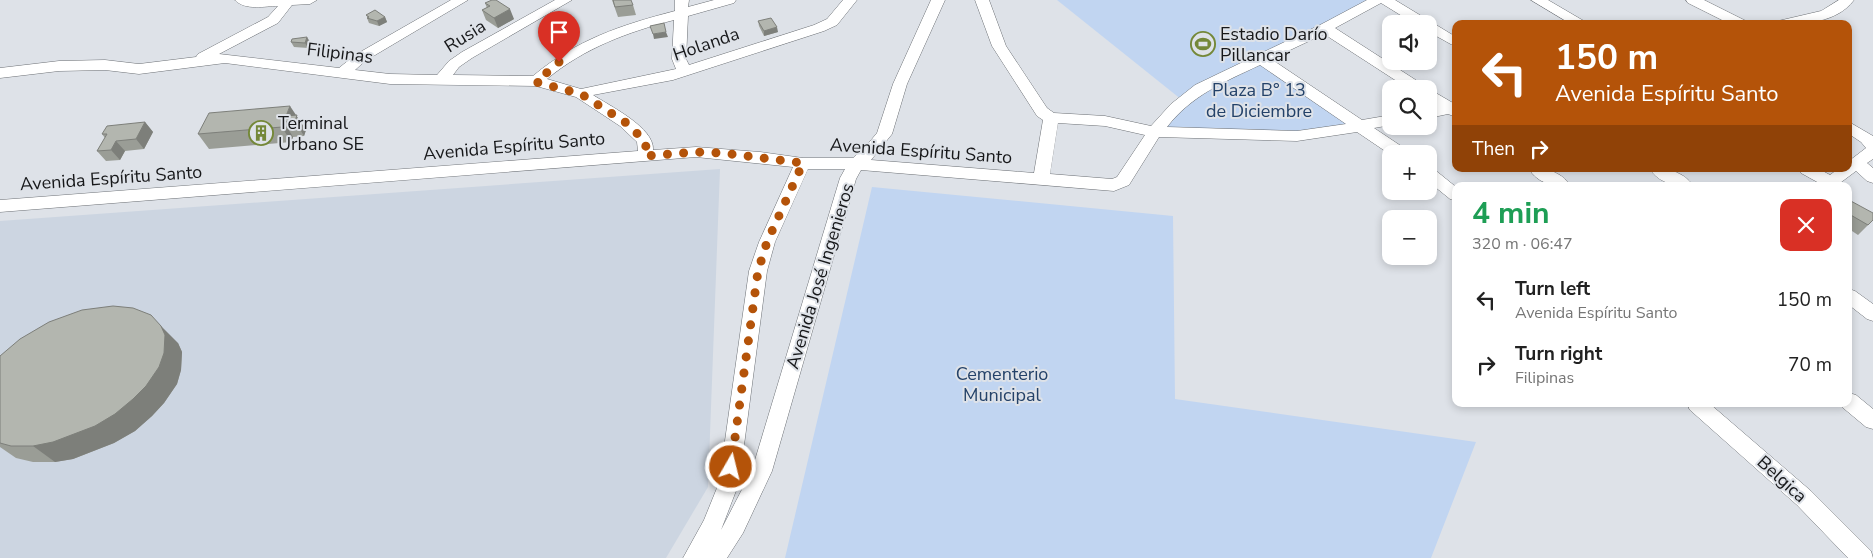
<!DOCTYPE html>
<html lang="en">
<head>
<meta charset="utf-8">
<style>
  :root { --surface:#fff; --page:#f6f6f6; --text:#222; --muted:#767676 }
  body { margin:0; font-family:"Nunito Sans",sans-serif; background:var(--page); color:var(--text); height:100vh; display:flex; flex-direction:column; font-size:19px; white-space:nowrap }
  * { box-sizing:border-box; margin:0 }
  p { font-size:16px; color:var(--muted) }
  .icon { flex:none; width:28px; height:28px; fill:none; stroke:currentColor; stroke-width:2; stroke-linecap:round; stroke-linejoin:round }
  .map { position:relative; flex:1; overflow:hidden }
  .drawer { position:absolute; left:1452px; top:182px; width:400px; height:225px; display:flex; flex-direction:column; background:var(--surface); border-radius:10px; box-shadow:0 2px 8px #0003 }
  .drawer>* { flex:none }
  .top-card { position:absolute; left:1452px; top:20px; width:400px; height:152px; border-radius:10px; box-shadow:0 2px 8px #0003; background:#b45309; color:#fff; overflow:hidden }
  .tools { position:absolute; left:1382px; top:15px; display:grid; gap:10px }
  .tools a { display:grid; place-items:center; width:55px; height:55px; border-radius:10px; background:var(--surface); box-shadow:0 2px 8px #0003; font-size:25px }
  .pin { position:absolute; display:grid; place-items:center; width:42px; height:42px; color:#fff; margin:-51px -21px; border-radius:50% 50% 50% 0; rotate:-45deg; box-shadow:0 0 5px #0007 }
  .pin .icon { rotate:45deg }
  .me { position:absolute; width:55px; margin:-28px; rotate:8deg; stroke-linejoin:round; filter:drop-shadow(0 0 4px #0008) }
  .turn { display:flex; align-items:center; gap:18px; height:105px; padding:0 20px; font-size:22px }
  .turn .icon { width:65px; height:65px; stroke-width:2.5 }
  .turn b { display:block; font-size:35px; line-height:42px }
  .then { display:flex; align-items:center; height:48px; padding:0 20px; background:#0003; gap:10px; font-size:19px }
  .round { display:grid; place-items:center; flex:none; width:52px; height:52px; border-radius:10px; background:var(--page) }
  .headline { display:flex; align-items:center; justify-content:space-between; height:85px; padding:0 20px }
  h1 { font-size:30px; font-weight:700; line-height:38px; color:#1e9e55 }
  ul { padding:0; list-style:none }
  li { display:flex; align-items:center; gap:15px; height:65px; padding:0 20px }
  li div { flex:1 }
  li b { display:block; font-size:19px }
  li em { font-style:normal }
  .map>svg:first-child { display:block }
</style>
</head>
<body>
<div class="map">
<svg width="1873" height="558" viewBox="0 0 1873 558">
  <rect width="100%" height="100%" fill="#dee2e8"/>
  <path fill="#ccd5e1" d="M720 169 708 487 666 558H0V221Z"/>
  <path fill="#c1d5f1" d="M1057 0H1377L1262 59 1362 126 1329 132H1154L1182 100Z
    M872 187 1173 216 1175 399 1476 442 1431 558H785Z"/>
  <g fill="none" stroke-linecap="round" stroke-linejoin="round">
    <defs>
      <path id="minor" d="M235 0H317L310 4 292 5 278 23 219 54 339 68 355 55 451 0H468L365 61 355 70 390 74 437 75 449 61 462 52 555 0H572L472 58 459 67 453 75 533 76C576 40 621 25 675 11V0H689L688 7 714 0H736L734 3 688 16 686 59 689 65 814 25 827 19 843 0H857L837 25 824 31 673 80 593 95C610 106 655 128 653 150L696 147 760 152 803 158H853L867 145 877 133 893 84 931 0H945L907 84 892 134 871 160 1034 173 1043 120 1037 116 992 46 975 0H989L1006 46 1047 108 1054 113 1105 116 1151 126 1171 104 1195 85 1320 25 1367 0H1395L1456 37V47L1429 32V24H1415L1381 3 1335 28 1425 86 1427 89H1409L1324 34 1271 59 1362 120 1391 115V125L1374 128 1407 150 1409 154 1391 155 1357 132 1297 141 1159 137 1129 185 1114 191 861 170 856 179 772 471 743 533 727 558H683L704 520 719 483 749 271 759 242 793 167 696 157 0 212V200L638 151 637 142 620 126 576 97 536 86 390 84 225 63 139 74 105 70 59 71 0 78V68L59 61 105 60 139 64 196 57 198 54 268 17 278 6C265 6 245 11 235 0ZM674 20 672 59 676 69 581 89 547 79C584 48 628 32 674 20ZM1260 65 1346 124 1297 131 1167 127C1192 95 1224 82 1260 65ZM1058 123 1105 126 1145 135 1117 177 1112 179 1050 174ZM808 169H845L840 178 752 470 721 530 739 483 767 271 775 242Z
        M1531 0H1548L1589 24H1571Z
        M1686 0H1704L1746 21 1748 24H1730L1688 3Z
        M1839 0H1854C1836 24 1802 24 1776 24L1778 21 1821 11Z
        M1429 89 1453 103 1456 102V117L1448 114 1429 118V108L1437 106 1429 101Z
        M1849 122 1873 136V159L1867 163 1873 168V183L1867 181 1856 171 1836 186H1817L1819 183 1801 173 1799 169H1819L1830 175 1838 169H1849V161L1866 148 1861 142 1849 134Z
        M1429 168 1435 170 1456 187V201L1450 199 1429 182Z
        M1529 169C1544 168 1562 171 1570 186 1555 187 1538 184 1529 169Z
        M1650 169C1665 168 1684 171 1693 186 1678 187 1659 184 1650 169Z
        M1849 289 1855 291 1873 304V321L1867 319 1849 305Z
        M1849 393 1856 395 1873 409V429L1866 427 1842 407 1841 404H1849Z
        M1687 404H1710L1811 491 1871 551 1873 558H1848L1797 505 1690 410Z"/>
    </defs>
    <use href="#minor" stroke="#6c7075" stroke-width="1"/>
    <use href="#minor" fill="#fff" fill-rule="evenodd"/>
  </g>
  <path fill="#9a9d96" d="M612 0 633 5 636 15 618 17Z
    M485 3 514 19 498 28 486 20 482 10 487 8Z
    M366 15 385 17 387 22 379 26 369 23 367 18H368Z
    M758 21 778 32 764 36 759 26Z
    M291 42H310L308 48 294 47Z
    M296 116 306 130 304 136 293 137 291 142 209 149 198 134Z
    M145 122 153 132 144 149 125 151 120 160 106 161 97 151 105 138 102 134Z
    M1849 200 1873 220 1858 235 1849 229Z
    M178 343 182 352 181 370 177 384 164 403 152 416 135 431 114 443 73 459 55 462H33L16 458 0 447V356Z"/>
  <path fill="#7d7f7a" d="M510 9 514 19 498 28 494 18Z
    M385 17 387 22 379 26 377 21Z
    M777 27 778 32 764 36V31Z
    M666 32 668 37 654 39 653 34Z
    M307 37 310 42 308 48 305 43Z
    M290 106 306 130 304 136 295 121 286 116Z
    M145 122 153 132 144 149 136 139Z
    M284 122 293 137 291 142 282 127Z
    M116 141 125 151 120 160 111 150Z
    M161 326 178 343 182 352 181 370 177 384 164 403 152 416 135 431 114 443 73 459 55 462 33 446Z"/>
  <path fill="#b3b6af" stroke="#7d7f7a" d="M492 0H496L510 9 494 18 482 10 490 6 485 3Z
    M613 0H631L633 5 615 7Z
    M375 10 385 17 377 21 367 18 369 17 366 15Z
    M771 18 777 27 764 31 758 21Z
    M664 23 666 32 653 34 650 26Z
    M307 37 305 43 291 42 292 39Z
    M290 106 286 116 297 115 295 121 284 122 282 127 198 134 209 113Z
    M145 122 136 139 116 141 111 150 97 151 107 134H102L107 126Z
    M1849 200 1873 213V220L1868 225 1849 214Z
    M113 306 133 308 151 315 161 326 165 335 164 353 159 367 146 386 133 399 115 414 95 426 53 442 33 446H11L0 443V356L20 339 49 322 82 310Z"/>
  <g fill="none" stroke-linecap="round" stroke-linejoin="round">
    <path stroke="#b45309" stroke-width="9" stroke-dasharray="0 16.2" d="M559 62 536 82 581 94 625 122 644 140 646 144 645 156 696 152 723 153 803 163 767 242 758 271 731 467"/>
  </g>
  <defs>
    <symbol id="stadium-ring" viewBox="-11 -11 22 22"><circle r="9.5" fill="#dee2e8" stroke="#748838" stroke-width="1.5"/><path d="M0-5a6.5 5 0 1 0 0 10a6.5 5 0 1 0 0-10ZM-3.5-1.8h7v3.6h-7Z" fill="#748838"/></symbol>
    <symbol id="building-ring" viewBox="-11 -11 22 22"><circle r="9.5" fill="#dee2e8" stroke="#748838" stroke-width="1.5"/><path d="M-4-6H4V6H1V3H-1V6H-4ZM-2.5-4.3h1.7v1.8h-1.7ZM.8-4.3h1.7v1.8H.8ZM-2.5-1h1.7V.8h-1.7ZM.8-1h1.7V.8H.8Z" fill="#748838"/></symbol>
  </defs>
  <g fill-rule="evenodd">
    <use href="#stadium-ring" x="1189" y="30" width="28" height="28"/>
    <use href="#building-ring" x="247" y="119" width="28" height="28"/>
  </g>
  <g text-anchor="middle" stroke-width="4" stroke-linejoin="round" paint-order="stroke">
    <g font-size="18" fill="#17181a" stroke="#dee2e8" text-anchor="start">
      <text x="1220" y="40">Estadio Darío<tspan x="1220" dy="21">Pillancar</tspan></text>
      <text x="278" y="129">Terminal<tspan x="278" dy="21">Urbano SE</tspan></text>
    </g>
    <g font-size="18" fill="#17181a" stroke="#dee2e8">
      <text transform="translate(465 36) rotate(-32)" y="6">Rusia</text>
      <text transform="translate(706 44) rotate(-19)" y="6">Holanda</text>
      <text transform="translate(340 53) rotate(7)" y="6">Filipinas</text>
      <text transform="translate(514 146) rotate(-5)" y="6">Avenida Espíritu Santo</text>
      <text transform="translate(921 151) rotate(4)" y="6">Avenida Espíritu Santo</text>
      <text transform="translate(111 178) rotate(-4)" y="6">Avenida Espíritu Santo</text>
      <text transform="translate(820 276) rotate(-73)" y="6">Avenida José Ingenieros</text>
      <text transform="translate(1782 479) rotate(42)" y="6">Belgica</text>
    </g>
    <g font-size="18" fill="#244269" stroke="#dee2e8">
      <text x="1259" y="96">Plaza B° 13<tspan x="1259" dy="21">de Diciembre</tspan></text>
      <text x="1002" y="380">Cementerio<tspan x="1002" dy="21">Municipal</tspan></text>
    </g>
  </g>
</svg>
<div class="tools">
<a><svg class="icon" aria-label="sound" viewBox="0 0 24 24"><path d="M4 9h4l5-4v14l-5-4H4zM17 9q2 3 0 6"/></svg></a>
<a><svg class="icon" aria-label="search" viewBox="0 0 24 24"><circle cx="10" cy="10" r="6"/><path d="M15 15l6 6"/></svg></a>
<a>+</a>
<a>−</a>
</div>
<div class="pin" style="left:559px;top:62px;background:#d93025"><svg class="icon" aria-label="arrive" viewBox="0 0 24 24"><path d="M6 21V4h12l-3 4 3 4H6"/></svg></div>
<svg class="me" style="left:731px;top:467px" viewBox="-20 -20 40 40"><circle r="17" fill="#b45309" stroke="#fff" stroke-width="3"/><path d="M0-11L8 9 0 5-8 9z" fill="#fff"/></svg>
<div class="top-card">
<div class="turn"><svg class="icon" aria-label="left" viewBox="0 0 24 24"><path d="M17 20v-9H6M10 6l-5 5 5 5"/></svg><div><b>150 m</b>Avenida Espíritu Santo</div></div>
<div class="then">Then<svg class="icon" aria-label="right" viewBox="0 0 24 24"><path d="M7 20v-9h11M14 6l5 5-5 5"/></svg></div>
</div>
<section class="drawer">
<div class="headline"><div><h1>4 min</h1><p>320 m · 06:47</p></div><a class="round" style="background:#d93025;color:#fff"><svg class="icon" aria-label="close" viewBox="0 0 24 24"><path d="M6 6l12 12M18 6L6 18"/></svg></a></div>
<ul>
<li><svg class="icon" aria-label="left" viewBox="0 0 24 24"><path d="M17 20v-9H6M10 6l-5 5 5 5"/></svg><div><b>Turn left</b><p>Avenida Espíritu Santo</p></div><em>150 m</em></li>
<li><svg class="icon" aria-label="right" viewBox="0 0 24 24"><path d="M7 20v-9h11M14 6l5 5-5 5"/></svg><div><b>Turn right</b><p>Filipinas</p></div><em>70 m</em></li>
</ul>
</section>
</div>
</body>
</html>
